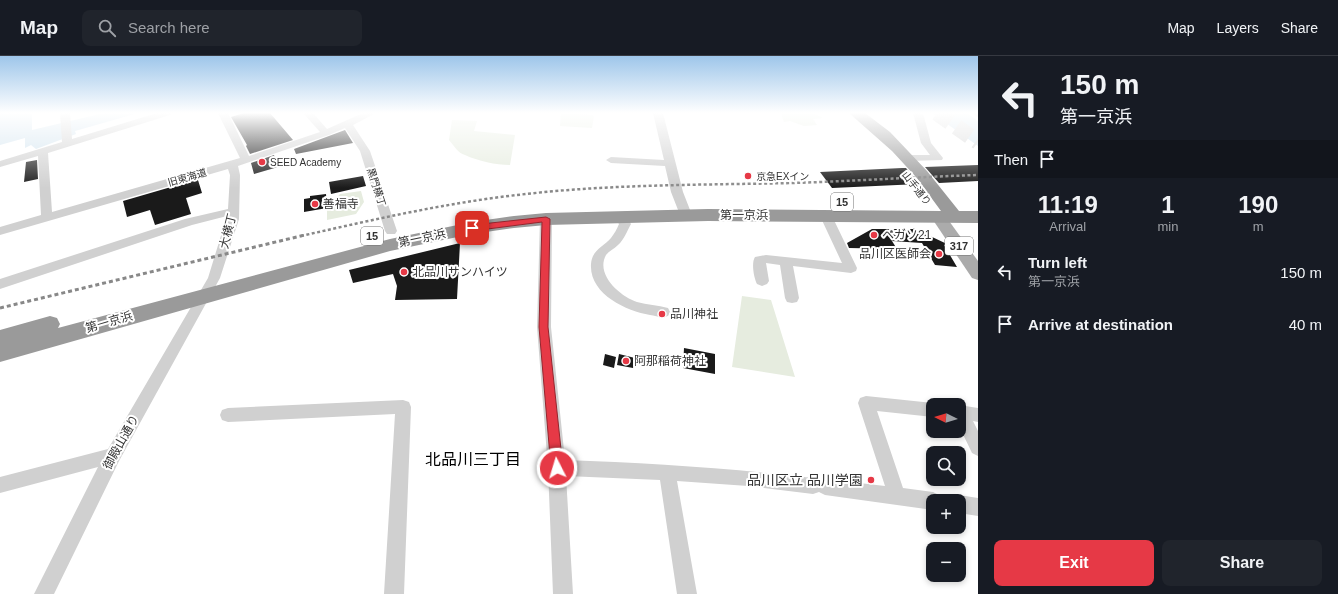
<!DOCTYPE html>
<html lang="en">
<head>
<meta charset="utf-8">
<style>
  :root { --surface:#171b24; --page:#20242c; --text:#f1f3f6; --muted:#9ea1a6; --line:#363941; --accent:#e63946 }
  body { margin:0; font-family:Arial,"Noto Sans JP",sans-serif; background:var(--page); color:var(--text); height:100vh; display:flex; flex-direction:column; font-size:15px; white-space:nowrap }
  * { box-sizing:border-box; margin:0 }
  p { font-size:13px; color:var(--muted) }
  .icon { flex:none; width:22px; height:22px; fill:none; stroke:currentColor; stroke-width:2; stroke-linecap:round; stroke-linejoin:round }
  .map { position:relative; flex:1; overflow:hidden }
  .details { display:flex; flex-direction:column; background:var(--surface); width:360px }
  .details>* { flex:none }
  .hud { background:#171b24; color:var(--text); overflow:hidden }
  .needle { width:26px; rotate:275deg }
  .fabs { position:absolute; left:926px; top:342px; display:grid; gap:8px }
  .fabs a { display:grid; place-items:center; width:40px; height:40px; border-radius:8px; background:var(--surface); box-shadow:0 2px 6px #0003; font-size:20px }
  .pin { position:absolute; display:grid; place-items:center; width:34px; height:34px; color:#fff; margin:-17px; border-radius:8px; box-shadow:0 2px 6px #0006 }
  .me { position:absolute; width:44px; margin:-22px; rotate:355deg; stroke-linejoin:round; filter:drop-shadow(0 0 3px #0008) }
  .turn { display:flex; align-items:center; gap:14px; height:84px; padding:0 16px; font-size:18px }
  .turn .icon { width:52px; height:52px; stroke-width:2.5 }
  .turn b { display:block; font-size:28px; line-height:34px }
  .then { display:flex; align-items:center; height:38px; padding:0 16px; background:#0003; gap:8px; font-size:15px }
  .eta { display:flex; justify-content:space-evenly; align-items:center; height:68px; text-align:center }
  .eta b { font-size:24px; font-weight:800; line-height:28px }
  .action { display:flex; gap:8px; margin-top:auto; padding:8px 16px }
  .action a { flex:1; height:46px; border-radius:8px; background:var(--accent); color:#fff; font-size:16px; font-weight:800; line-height:46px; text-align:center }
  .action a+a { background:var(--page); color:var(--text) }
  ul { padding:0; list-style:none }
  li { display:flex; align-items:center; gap:12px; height:52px; padding:0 16px }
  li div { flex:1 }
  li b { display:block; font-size:15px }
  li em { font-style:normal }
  header { display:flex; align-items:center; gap:24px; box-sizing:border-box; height:56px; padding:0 20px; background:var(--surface); border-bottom:1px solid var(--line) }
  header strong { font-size:19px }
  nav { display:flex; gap:22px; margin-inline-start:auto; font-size:14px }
  .search { width:280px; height:36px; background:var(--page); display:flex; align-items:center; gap:10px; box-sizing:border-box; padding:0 14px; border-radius:8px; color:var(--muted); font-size:15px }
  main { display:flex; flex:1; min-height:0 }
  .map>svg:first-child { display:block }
</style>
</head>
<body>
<header>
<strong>Map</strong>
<div class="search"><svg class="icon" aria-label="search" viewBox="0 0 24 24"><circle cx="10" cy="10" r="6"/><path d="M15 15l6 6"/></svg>Search here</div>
<nav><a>Map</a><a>Layers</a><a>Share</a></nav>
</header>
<main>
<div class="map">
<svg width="978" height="538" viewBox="0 0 978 538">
  <rect width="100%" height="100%" fill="#fff"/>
  <path fill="#e6ecdf" d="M561 57 592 59 594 60 592 72 560 70Z
    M781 57H813L823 62 813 63 817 69 804 70 790 65 784 66Z
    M452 64 477 65 474 75 515 79 510 109C496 109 478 105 465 99 458 97 454 90 449 84Z
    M361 135 364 146 356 158 327 164V144H335L340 138Z
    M742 240 771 244 795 321 732 311Z"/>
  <path fill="#cfe2ee" d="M0 57H32V74L104 57H138L75 75 76 78 36 93 31 89 25 92V82L0 89Z
    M932 57H967L978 65V90Z"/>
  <path fill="#1a1a1a" d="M244 57H270L293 84 250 98 246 90 247 89 231 61Z
    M345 74 353 87 296 98 294 93Z
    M274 99 278 111 254 118 251 107Z
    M37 104 38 123 24 126 26 106Z
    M978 109V125L939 127 925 111Z
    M902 112H906L919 128 832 132 820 116Z
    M363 120 366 130 331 138 329 126Z
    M195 124H198L202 137 186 142 191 158 155 169 150 154 127 161 123 145Z
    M326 138 327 152 304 156V143L310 142V140Z
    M913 172 947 188 944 189 957 211 935 209 922 187 892 185 897 193 849 192 847 187 872 173H914Z
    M460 187 457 243 395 244 397 230 393 218 353 227 349 214Z
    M684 292 715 298V318L683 312Z
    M605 298 616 301 614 312 603 309Z
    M619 298 635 302 633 312 617 309Z"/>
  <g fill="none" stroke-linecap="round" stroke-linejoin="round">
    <path stroke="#d6d6d6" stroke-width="16" stroke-dasharray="16 8" stroke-linecap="butt" d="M937 57 978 86"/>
    <path fill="#d0d0d0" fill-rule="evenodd" d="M60 57H70L72 83 157 57H172L170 59 48 97 52 156 240 102 218 57H228L249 100 320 76 303 57H313L327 73 363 57H376L353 69 370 95 397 175 395 178H387L385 175 360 95 345 72 329 79 238 110 240 119 239 163 220 222 119 405 54 538H34L98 411 0 437V421L108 393 208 222 227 160 192 169 0 233V223L185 163 228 153 230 119 228 113 0 179V171L41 159 38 100 0 111V105L62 86Z
      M653 57H663L683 136 692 159 690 162H682L680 159 671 136 665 110 611 107 606 104 611 101 664 104Z
      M913 57H923L931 87 943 102 942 104 908 105 903 102 908 99H930L921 87Z
      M971 57H978V61Z
      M826 156 830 157 832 160 857 212 856 215 851 217 793 210 799 242 797 246 792 247 787 246 785 242 780 209 766 207 769 225 767 228 762 230 757 228C754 222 751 207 755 201L766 199 842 207 820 160 822 157Z
      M620 157 624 158 631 168C627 175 624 184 618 189 614 193 609 195 606 199 595 219 621 241 637 246 647 249 658 249 668 252L670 256 668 260C662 262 656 260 650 259 626 255 589 238 591 208 592 194 603 191 611 182 614 178 617 173 619 168L614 161 616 158Z
      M546 159 550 160 552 163 551 271 565 404C648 407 730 412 813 422L819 425 825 423 885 430 858 347 860 342 866 340 933 347 938 349H933V361L877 355 903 432 933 436 939 439 942 445H933V454L825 439 819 436 813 438 748 430 677 425 697 538H677L660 424 566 420 573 538H553L548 412 537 271 540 163 542 160Z
      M403 344 409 346 411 351 404 538H384L395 358 228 366 222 364 220 359 222 354 228 352Z
      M959 349 978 352V366L973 365 978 375V400L972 397 959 370Z
      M959 439 978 442V460L959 457V445H951L953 442Z"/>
    <path fill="#ababab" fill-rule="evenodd" d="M939 156 944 158 978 205V224L972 222 931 161 934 158Z"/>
    <path fill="#9a9a9a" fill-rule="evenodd" d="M849 57H865L890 76 927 115 959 155H978V167L708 165 546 169 514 172 472 178 390 195 0 306V274L50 260 57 262 60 268 58 272 390 183 472 166 514 160 546 157 708 153 941 155 916 121 892 95Z"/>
    <path stroke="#888" stroke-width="2.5" stroke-dasharray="3 2.5" stroke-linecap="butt" d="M301 180C376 163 450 146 526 138 615 128 704 129 793 127 855 125 916 121 978 119"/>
    <path stroke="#888" stroke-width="3" stroke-dasharray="4 3" stroke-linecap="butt" d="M0 252 305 179"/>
  </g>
  <linearGradient id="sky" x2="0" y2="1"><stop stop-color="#9ec6ea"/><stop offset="0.43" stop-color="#fff"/><stop offset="1" stop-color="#fff" stop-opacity="0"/></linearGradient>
  <rect width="978" height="132" fill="url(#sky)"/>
  <path fill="#e63946" stroke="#96252e" d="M546 161 550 163 548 271 563 412 561 416 557 418 553 416 551 412 539 271 542 166 472 175 468 172 472 169Z"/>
  <g fill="#e63946" stroke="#fff" stroke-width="1.5">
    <circle cx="262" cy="106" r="4"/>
    <circle cx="748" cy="120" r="4"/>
    <circle cx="315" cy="148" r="4"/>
    <circle cx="874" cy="179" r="4"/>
    <circle cx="939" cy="198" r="4"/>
    <circle cx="404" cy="216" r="4"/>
    <circle cx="662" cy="258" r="4"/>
    <circle cx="626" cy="305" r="4"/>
    <circle cx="871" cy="424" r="4"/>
  </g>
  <g text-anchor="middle" stroke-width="4" stroke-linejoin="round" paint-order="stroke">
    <g font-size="10" fill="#333" stroke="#fff" text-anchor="start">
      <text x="270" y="110">SEED Academy</text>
      <text x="756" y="124">京急EXイン</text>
    </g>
    <g font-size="10" fill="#333" stroke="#fff">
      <text transform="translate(187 121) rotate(-16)" y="4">旧東海道</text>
      <text transform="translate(377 131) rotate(72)" y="4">黒門横丁</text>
      <text transform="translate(917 132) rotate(52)" y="4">山手通り</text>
    </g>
    <g fill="#fff" stroke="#707070" stroke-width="1">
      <rect x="831" y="137" width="22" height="18" rx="3"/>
      <rect x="361" y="171" width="22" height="18" rx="3"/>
      <rect x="945" y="181" width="28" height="18" rx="3"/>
    </g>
    <g font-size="11" font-weight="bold" fill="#333">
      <text x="842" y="150">15</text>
      <text x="372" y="184">15</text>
      <text x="959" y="194">317</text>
    </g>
    <g font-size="12" fill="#333" stroke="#fff" text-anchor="start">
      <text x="323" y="152">善福寺</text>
      <text x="882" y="183">ペガソ21</text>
      <text x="931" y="202" text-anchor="end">品川区医師会</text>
      <text x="412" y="220">北品川サンハイツ</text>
      <text x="670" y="262">品川神社</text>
      <text x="634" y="309">阿那稲荷神社</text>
    </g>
    <g font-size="12" fill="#333" stroke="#fff">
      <text x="744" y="163">第一京浜</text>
      <text transform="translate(228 175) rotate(-76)" y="4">大横丁</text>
      <text transform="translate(422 182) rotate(-12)" y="4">第一京浜</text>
      <text transform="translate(109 266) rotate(-16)" y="4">第一京浜</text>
      <text transform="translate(121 386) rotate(-61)" y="4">御殿山通り</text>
    </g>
    <g font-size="14" fill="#333" stroke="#fff" text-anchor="end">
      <text x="863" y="429">品川区立 品川学園</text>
    </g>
    <g font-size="16" fill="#000" stroke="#fff">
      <text x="473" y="409">北品川三丁目</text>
    </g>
  </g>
</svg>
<div class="fabs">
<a><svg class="needle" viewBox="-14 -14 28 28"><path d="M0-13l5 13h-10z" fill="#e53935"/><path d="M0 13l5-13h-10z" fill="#9ea1a6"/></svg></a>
<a><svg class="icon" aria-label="search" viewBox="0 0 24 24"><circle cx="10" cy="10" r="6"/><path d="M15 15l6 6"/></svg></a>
<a>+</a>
<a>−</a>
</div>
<div class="pin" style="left:472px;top:172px;background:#d93025"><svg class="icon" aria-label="arrive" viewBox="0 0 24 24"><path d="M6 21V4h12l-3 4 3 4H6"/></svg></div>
<svg class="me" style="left:557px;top:412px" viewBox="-20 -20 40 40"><circle r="17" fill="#e63946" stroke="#fff" stroke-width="3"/><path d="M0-11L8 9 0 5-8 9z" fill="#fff"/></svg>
</div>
<section class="details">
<div class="hud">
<div class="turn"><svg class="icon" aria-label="left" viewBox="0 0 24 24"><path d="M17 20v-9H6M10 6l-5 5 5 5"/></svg><div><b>150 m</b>第一京浜</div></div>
<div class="then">Then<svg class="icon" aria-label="arrive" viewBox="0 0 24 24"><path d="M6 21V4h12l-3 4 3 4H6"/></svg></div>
</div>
<div class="eta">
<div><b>11:19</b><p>Arrival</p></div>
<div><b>1</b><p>min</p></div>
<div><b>190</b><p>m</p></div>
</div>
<ul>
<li><svg class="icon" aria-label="left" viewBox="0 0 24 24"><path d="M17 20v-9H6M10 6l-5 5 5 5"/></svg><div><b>Turn left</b><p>第一京浜</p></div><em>150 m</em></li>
<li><svg class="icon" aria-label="arrive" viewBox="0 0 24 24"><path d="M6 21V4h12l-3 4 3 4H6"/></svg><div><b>Arrive at destination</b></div><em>40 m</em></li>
</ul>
<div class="action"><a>Exit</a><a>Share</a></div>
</section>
</main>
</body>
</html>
